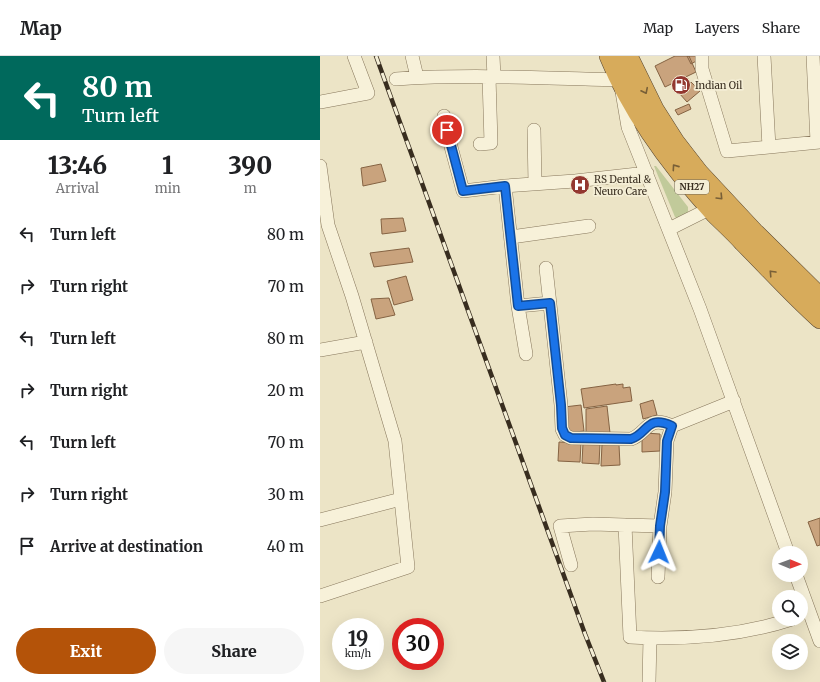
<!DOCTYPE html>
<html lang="en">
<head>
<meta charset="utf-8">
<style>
  :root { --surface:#fff; --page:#f6f6f6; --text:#202124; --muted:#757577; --line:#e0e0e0; --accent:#b45309 }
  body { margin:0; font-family:Merriweather,serif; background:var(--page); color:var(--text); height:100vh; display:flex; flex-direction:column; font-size:15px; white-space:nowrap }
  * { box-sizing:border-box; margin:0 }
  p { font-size:13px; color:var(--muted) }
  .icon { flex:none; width:22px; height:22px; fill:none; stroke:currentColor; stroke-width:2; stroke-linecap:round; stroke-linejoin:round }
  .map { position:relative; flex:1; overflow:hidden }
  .details { display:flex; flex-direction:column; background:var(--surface); width:320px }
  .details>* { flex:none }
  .guide { background:#00695c; color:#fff; overflow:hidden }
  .needle { width:26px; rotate:91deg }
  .buttons { position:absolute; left:452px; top:490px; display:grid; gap:8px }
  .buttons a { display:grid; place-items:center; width:36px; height:36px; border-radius:50%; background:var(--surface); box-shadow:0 4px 16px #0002; font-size:20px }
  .speed { position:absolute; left:12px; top:562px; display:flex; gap:8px; font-size:20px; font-weight:700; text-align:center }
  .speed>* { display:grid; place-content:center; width:52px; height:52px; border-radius:50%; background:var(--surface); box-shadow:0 4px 16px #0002; line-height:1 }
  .speed small { font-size:10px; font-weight:400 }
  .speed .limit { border:6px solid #d22; background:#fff; color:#111 }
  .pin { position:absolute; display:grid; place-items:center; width:34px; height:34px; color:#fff; margin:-17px; border:2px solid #fff; border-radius:50%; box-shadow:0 1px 4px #0007 }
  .me { position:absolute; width:44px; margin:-22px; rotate:2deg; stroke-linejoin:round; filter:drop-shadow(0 0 3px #0008) }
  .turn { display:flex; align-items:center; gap:14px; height:84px; padding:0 16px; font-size:18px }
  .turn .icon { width:52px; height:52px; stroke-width:2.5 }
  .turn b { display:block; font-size:28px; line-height:34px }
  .eta { display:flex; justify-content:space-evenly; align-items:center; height:68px; text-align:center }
  .eta b { font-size:24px; font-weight:800; line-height:28px }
  .cta { display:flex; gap:8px; margin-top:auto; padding:8px 16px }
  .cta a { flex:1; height:46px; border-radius:24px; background:var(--accent); color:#fff; font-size:16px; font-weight:800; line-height:46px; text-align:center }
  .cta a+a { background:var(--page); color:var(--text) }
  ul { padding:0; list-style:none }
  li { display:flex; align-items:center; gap:12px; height:52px; padding:0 16px }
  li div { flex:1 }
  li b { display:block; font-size:15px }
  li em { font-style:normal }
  header { display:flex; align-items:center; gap:24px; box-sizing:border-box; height:56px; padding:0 20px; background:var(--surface); border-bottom:1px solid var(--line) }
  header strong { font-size:19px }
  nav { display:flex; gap:22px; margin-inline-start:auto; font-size:14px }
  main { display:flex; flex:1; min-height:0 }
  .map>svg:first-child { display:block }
</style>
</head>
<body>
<header>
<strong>Map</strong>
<nav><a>Map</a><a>Layers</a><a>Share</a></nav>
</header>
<main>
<section class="details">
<div class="guide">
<div class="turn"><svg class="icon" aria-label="left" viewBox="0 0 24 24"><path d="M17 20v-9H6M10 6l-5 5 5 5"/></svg><div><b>80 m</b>Turn left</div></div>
</div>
<div class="eta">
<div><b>13:46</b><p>Arrival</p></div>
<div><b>1</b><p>min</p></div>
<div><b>390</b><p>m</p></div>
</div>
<ul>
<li><svg class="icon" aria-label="left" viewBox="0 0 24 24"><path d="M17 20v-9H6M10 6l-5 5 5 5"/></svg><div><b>Turn left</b></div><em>80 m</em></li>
<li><svg class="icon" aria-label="right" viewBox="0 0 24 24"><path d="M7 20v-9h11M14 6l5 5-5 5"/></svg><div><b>Turn right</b></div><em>70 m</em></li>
<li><svg class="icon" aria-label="left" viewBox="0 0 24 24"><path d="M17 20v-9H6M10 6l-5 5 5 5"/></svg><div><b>Turn left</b></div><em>80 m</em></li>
<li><svg class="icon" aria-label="right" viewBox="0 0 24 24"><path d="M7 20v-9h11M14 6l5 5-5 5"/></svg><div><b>Turn right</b></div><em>20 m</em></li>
<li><svg class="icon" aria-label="left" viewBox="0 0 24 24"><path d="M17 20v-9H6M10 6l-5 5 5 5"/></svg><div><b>Turn left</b></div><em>70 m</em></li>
<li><svg class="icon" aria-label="right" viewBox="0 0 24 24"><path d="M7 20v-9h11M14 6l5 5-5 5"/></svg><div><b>Turn right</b></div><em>30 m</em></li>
<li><svg class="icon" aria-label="arrive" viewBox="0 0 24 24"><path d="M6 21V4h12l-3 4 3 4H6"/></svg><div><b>Arrive at destination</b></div><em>40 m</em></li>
</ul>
<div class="cta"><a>Exit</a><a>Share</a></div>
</section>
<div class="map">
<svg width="500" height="626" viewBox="0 0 500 626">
  <rect width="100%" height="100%" fill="#ece4c6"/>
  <path fill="#c1ca9a" d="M334 110H336L368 151V157L358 163 355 161Z"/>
  <path fill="#c9a37d" stroke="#856343" d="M355 0H369L376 16 345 31 335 10Z
    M367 0H377L378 4 371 8Z
    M371 26 380 35 367 46 359 37Z
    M369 48 371 53 358 59 355 54Z
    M61 108 66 125 43 130 41 112Z
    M83 162 86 175 62 178 61 163Z
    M89 192 93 206 54 211 50 197Z
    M86 220 93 244 74 249 67 225Z
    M69 242 75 259 56 263 51 243Z
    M296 328V329L303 328V332L310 331 312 345 264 352 261 333Z
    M333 344 337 359 323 363 320 348Z
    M261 349 264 375 247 377 244 351Z
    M287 350 290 377 266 379V353Z
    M325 377 340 378V395L322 396V380Z
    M239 386 261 387 260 406 238 405Z
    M263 387 280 388 279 408 262 407Z
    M282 388 299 389 300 409 281 410Z
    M500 462V489L497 490 488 466Z"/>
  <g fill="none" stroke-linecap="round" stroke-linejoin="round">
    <defs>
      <path id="minor" d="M92 0 97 21
        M173 0 174 21
        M382 0V13L407 95 500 86
        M444 0 449 91
        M493 0 497 86
        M76 23C151 18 225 22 300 24L308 71 380 253 468 497
        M0 46 48 37 34 0
        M124 60 130 87 143 135 185 130 198 250
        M214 74 215 128
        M160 88 171 87 169 21
        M0 110 8 169 32 240 75 385 88 511 0 540
        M185 130 255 125 327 117
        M349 173 391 152
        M191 181 269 170
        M226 212 241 349 242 373 245 379 251 382 311 383C327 378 327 358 352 370
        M0 294 46 286
        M206 298 198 250 230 247
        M0 464 81 443
        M305 469 340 470
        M251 509 240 470 273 468 305 469 310 581C365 584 420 580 472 563
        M476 519 500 585
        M338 521 340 470 345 436 347 385 352 370 414 345
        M329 626 330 582"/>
      <path id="highway" d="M289 0C312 57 354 113 395 158 404 167 414 176 423 186 449 212 473 239 500 263
        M308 0 334 53 355 86 379 117 434 176 500 241"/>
    </defs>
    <use href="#minor" stroke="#87775c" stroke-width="14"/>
    <use href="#highway" stroke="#554430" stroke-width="20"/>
    <use href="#minor" stroke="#f7f1d9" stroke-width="13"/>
    <use href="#highway" stroke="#d7ab5b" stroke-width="19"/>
    <defs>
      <path id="rail" d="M56 0 265 578 284 626"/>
    </defs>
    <use href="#rail" stroke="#382d1f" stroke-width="4.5"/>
    <use href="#rail" stroke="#f4eed5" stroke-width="3" stroke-dasharray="9" stroke-linecap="butt"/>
  </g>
  <defs><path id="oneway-chevron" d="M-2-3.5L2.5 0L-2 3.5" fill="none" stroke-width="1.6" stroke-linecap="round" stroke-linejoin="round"/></defs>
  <g stroke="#785f37">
    <use href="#oneway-chevron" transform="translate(325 35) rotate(64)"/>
    <use href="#oneway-chevron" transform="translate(355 111) rotate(-125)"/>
    <use href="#oneway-chevron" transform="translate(400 141) rotate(46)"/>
    <use href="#oneway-chevron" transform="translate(452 217) rotate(-133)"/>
  </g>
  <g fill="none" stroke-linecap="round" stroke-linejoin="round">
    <defs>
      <path id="route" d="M127 74 143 135 185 130 198 250 230 247 241 349 242 372 245 379 251 382 311 383C328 378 326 358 352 370L347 385 345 436 340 470 339 496"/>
    </defs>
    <use href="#route" stroke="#114b97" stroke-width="10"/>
    <use href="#route" stroke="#1a73e8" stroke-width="7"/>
  </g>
  <defs>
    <symbol id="fuel-disc" viewBox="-11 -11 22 22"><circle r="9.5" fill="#93372f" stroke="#f4eed5"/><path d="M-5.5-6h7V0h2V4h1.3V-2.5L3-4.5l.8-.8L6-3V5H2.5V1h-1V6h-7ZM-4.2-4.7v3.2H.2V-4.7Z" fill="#fff"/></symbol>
    <symbol id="hospital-disc" viewBox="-11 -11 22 22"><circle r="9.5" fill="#93372f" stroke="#f4eed5"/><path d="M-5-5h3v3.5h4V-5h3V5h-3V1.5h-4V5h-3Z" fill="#fff"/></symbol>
  </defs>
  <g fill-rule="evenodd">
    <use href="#fuel-disc" x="350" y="18" width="22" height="22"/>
    <use href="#hospital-disc" x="249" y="118" width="22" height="22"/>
  </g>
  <g text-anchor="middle" stroke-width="3.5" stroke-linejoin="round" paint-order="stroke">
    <rect fill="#f4eed5" stroke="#706756" stroke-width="1" x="355" y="124" width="34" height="14" rx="3"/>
    <g font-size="9" font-weight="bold" fill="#382d1f">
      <text x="372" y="134">NH27</text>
    </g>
    <g font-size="10" fill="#382d1f" stroke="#f4eed5" text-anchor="start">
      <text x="375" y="33">Indian Oil</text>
      <text x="274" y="127">RS Dental &amp;<tspan x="274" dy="12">Neuro Care</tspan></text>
    </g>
  </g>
</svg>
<div class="buttons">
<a><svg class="needle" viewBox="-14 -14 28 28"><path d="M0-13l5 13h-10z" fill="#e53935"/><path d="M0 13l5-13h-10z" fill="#757577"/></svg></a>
<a><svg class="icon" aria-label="search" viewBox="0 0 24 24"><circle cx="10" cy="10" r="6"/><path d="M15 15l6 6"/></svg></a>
<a><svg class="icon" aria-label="layers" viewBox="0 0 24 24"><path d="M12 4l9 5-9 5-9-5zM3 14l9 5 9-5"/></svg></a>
</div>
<div class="speed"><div>19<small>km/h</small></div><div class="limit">30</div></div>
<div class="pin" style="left:127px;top:74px;background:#d93025"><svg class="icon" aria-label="arrive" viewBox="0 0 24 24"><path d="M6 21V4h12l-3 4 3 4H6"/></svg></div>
<svg class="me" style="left:339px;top:496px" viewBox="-20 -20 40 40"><path d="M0-17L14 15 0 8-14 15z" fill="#1a73e8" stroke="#fff" stroke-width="4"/></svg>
</div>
</main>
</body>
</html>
